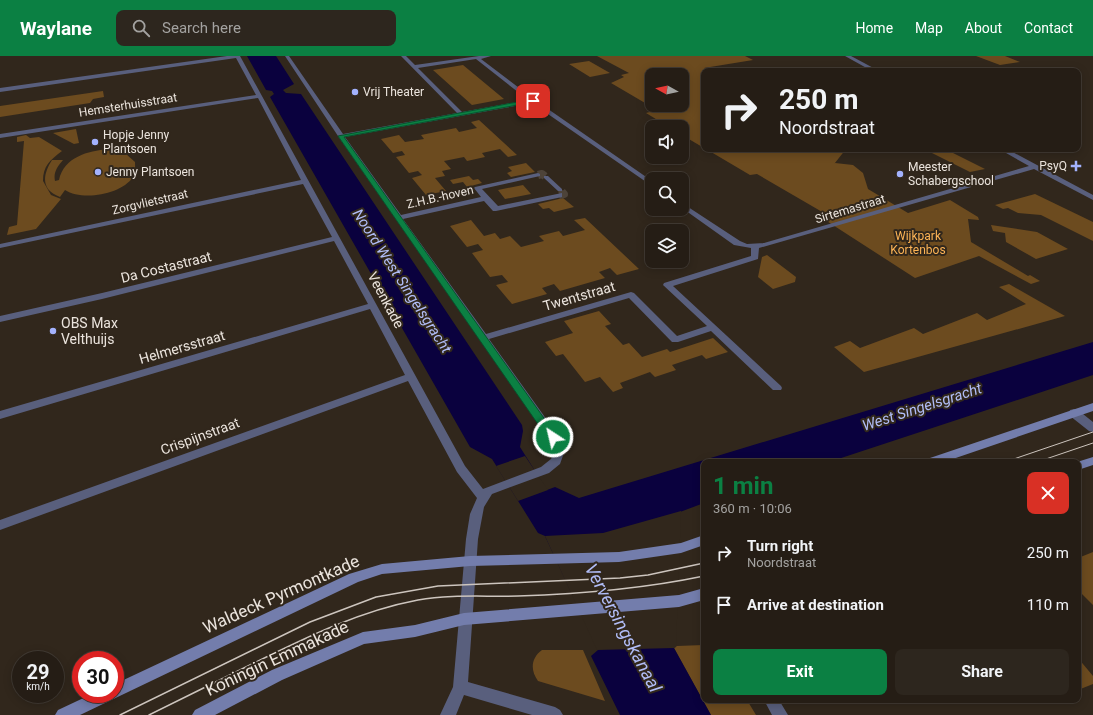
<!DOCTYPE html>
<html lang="en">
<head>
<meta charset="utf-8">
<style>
  :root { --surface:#251d15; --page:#2d261e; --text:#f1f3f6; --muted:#a3a2a0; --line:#423b34; --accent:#0b8043 }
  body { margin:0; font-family:Roboto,sans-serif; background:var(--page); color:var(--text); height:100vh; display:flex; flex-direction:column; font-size:15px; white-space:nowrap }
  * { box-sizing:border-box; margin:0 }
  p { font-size:13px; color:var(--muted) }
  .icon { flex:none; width:22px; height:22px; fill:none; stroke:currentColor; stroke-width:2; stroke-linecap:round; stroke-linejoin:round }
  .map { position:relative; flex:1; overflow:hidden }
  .side { position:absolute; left:701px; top:403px; width:380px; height:244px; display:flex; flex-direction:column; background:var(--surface); border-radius:8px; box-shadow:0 2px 10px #0003,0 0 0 1px var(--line) }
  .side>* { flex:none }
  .guide { position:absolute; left:701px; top:12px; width:380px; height:84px; border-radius:8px; box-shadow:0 2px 10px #0003,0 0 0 1px var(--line); background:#251d15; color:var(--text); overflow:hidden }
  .needle { width:26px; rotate:278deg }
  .fabs { position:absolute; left:645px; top:12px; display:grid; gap:8px }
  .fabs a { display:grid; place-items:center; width:44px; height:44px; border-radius:8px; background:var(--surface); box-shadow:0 2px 10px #0003,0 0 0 1px var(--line); font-size:20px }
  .speed { position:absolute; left:12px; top:595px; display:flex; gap:8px; font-size:20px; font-weight:700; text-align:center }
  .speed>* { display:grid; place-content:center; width:52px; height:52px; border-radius:50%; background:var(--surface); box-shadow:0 2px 10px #0003,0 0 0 1px var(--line); line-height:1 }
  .speed small { font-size:10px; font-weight:400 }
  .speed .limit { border:6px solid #d22; background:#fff; color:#111 }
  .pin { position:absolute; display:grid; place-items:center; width:34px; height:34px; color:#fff; margin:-17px; border-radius:8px; box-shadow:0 2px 6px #0006 }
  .me { position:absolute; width:44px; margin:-22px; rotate:325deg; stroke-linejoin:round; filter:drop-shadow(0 0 3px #0008) }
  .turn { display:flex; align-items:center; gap:14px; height:84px; padding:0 12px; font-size:18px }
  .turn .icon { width:52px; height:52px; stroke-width:2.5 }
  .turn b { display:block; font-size:28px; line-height:34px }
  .round { display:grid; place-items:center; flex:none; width:42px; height:42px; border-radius:8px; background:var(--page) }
  .head { display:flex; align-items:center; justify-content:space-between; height:68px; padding:0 12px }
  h1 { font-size:24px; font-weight:700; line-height:30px; color:var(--accent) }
  .action { display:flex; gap:8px; margin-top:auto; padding:8px 12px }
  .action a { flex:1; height:46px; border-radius:8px; background:var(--accent); color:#fff; font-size:16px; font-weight:700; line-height:46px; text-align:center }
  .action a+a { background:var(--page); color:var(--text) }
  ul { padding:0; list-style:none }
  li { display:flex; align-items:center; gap:12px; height:52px; padding:0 12px }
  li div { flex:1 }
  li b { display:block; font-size:15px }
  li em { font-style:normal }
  header { display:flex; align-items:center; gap:24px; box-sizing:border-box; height:56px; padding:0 20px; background:var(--accent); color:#fff }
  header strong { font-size:19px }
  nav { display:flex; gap:22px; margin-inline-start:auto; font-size:14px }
  .search { width:280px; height:36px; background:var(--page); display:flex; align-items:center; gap:10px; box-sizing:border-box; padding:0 14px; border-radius:8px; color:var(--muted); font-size:15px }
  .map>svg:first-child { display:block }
</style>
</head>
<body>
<header>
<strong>Waylane</strong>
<div class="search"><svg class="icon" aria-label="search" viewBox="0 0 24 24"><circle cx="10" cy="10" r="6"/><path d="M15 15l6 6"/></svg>Search here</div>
<nav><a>Home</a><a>Map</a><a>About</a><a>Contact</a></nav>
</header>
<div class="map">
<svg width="1093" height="659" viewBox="0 0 1093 659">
  <rect width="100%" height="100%" fill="#31271c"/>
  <path fill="#6c4b1f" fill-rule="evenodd" d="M597 0H745L753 4 704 12 709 15H704V92L682 79V71H669L646 57 657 54 611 27 624 21 621 19 629 17ZM652 19H682V49H652Z
    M976 0H1005L1020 6 1000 9Z
    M589 5 610 17 590 21 569 8Z
    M463 9 504 43 472 49 433 14Z
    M103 35 104 41 93 43 90 47 0 61V50Z
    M479 64 517 99 508 101 500 93 482 97 485 101 467 105 464 101 444 105 451 113 442 115 445 120 435 122 446 135 426 139 412 122 422 119 418 115 409 117 396 101 405 99 402 95 393 97 381 83 399 79 405 86 424 83 421 79 456 72 459 76 477 72 471 66Z
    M76 73 79 87 74 88 53 77Z
    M26 79 30 82 39 81 62 95C50 104 43 110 43 125L51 139 61 143 36 173 7 179 9 171 17 169 24 85 17 86V81Z
    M108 93 126 98 135 106C135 111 136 117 133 121 121 139 82 145 65 134L60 141C40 134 43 118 52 104H63C58 110 53 116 55 125L59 124C64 101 88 95 108 93Z
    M706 93H846L831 112 835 107 853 109 863 117 868 133 908 157 950 144 978 161 979 164 968 163 971 186 1028 220 1030 219 1040 225 1031 228 979 200 915 222 822 162 818 163 815 161 824 157 757 118 750 119Z
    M924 93H945L985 113 970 116Z
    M526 107 535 116 511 121 507 117 512 115 508 111Z
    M469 120 473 124 478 123 482 127 467 131 463 126 453 128 450 124Z
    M523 129 531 138 505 143 498 134Z
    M1035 138 1093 166V185L1041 159 1018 157 1008 152 1003 153 995 149Z
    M563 142 574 151 554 156 549 152 543 153 538 148Z
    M585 162 639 213 617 219 610 212 599 216 605 222 560 235 554 228 542 232 547 238 512 248 496 229 508 226 502 219 490 221 472 197 483 194 478 188 467 191 450 170 471 164 484 180 495 177 500 183 510 180 521 191 544 185 539 180 559 175 563 180 585 174 574 164Z
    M991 169 1037 176 1068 193 1036 203 1006 186 1005 177 993 175Z
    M767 199 796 221 795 226 773 233 758 221 762 201Z
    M1009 228 1065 260 864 316 834 291 850 285 860 292 914 272 923 278 977 257 987 264 1026 248 999 231Z
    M599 255 611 268 605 270 623 289 629 287 642 301 667 293 670 296 713 282 728 296 706 303 702 299 672 309 676 314 655 321 650 316 620 327 623 332 613 336 600 321 585 326 563 298 556 300 545 286 573 277 564 265Z
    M1093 496V549L1078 534V502Z
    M704 589V644H747L756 659H711L674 592 677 590Z
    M542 594H583L605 645 538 625C530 614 531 602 542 594Z
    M1078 602 1093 620V628L1078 634Z"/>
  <path fill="#0a013e" d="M247 0H276L294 28 283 34 286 37 301 38 522 369 523 375 520 391 547 434 555 431 579 442 1093 286V319L829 406H704V447L680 456 674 592 711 659H620L591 600 598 594 545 480 538 477 492 403 470 391 270 41 274 38 272 35 266 34Z"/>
  <path fill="#31271c" d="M525 400 548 434 518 445 496 410Z
    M681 455 676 591 674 592 597 594 545 480 603 477Z"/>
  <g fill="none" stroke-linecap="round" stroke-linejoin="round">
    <path stroke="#4d4339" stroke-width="8" stroke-dasharray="8 4" stroke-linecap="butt" d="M538 119 542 118 546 121
      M559 139 564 138 560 134"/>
    <path fill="#595f7d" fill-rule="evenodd" d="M227 0H240L465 410 483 433 541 411 551 403 555 394 549 383 338 80 285 0H289L343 78 457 57 401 0H406L415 9 479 0H491L481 3 535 44 652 125V130L532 47 345 81 401 159 481 141 474 132 475 131 538 117 540 118V120L482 133 498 150 562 137V141L496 155H493L484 145 403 163 486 278 631 236 634 237 677 280 707 270 663 229 664 227 751 200V192L734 189 682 152V147L740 185 747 188 764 187 1029 110 999 93H1007L1093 139V144L1034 113 759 192 758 203 673 230 781 330 782 332 781 334H773L711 275 678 286H672L629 242 489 283 557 378 565 394 560 408 549 417 492 438 484 451 478 483 468 626 555 651 560 654 563 659H532L464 639 456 659H440L453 631 466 483 470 458 477 442 457 416 408 325 0 474V464L405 319 370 253 0 363V355L368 248 334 185 102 243 0 266V260L102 237 332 181 303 128 0 192V188L301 124 258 42 0 82V78L256 39 236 2 0 36V32ZM476 3 528 44 462 56 418 12Z
      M845 0H851L879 15H872Z
      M544 120H548L562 133V135H558L544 122Z
      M1074 353 1078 354 1093 366V376L1089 375 1070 360 1069 357 1070 354Z
      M764 644H779L788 659H772Z"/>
    <path fill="#737dac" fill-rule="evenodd" d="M1093 347V355L944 406H925L927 403Z
      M1093 401V409L1078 414 1077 406Z
      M704 479V489L681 497 619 506 470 510 382 518 358 526 80 659H55L58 654 92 638H115V628L349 518 382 508 470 500 619 496 681 487Z
      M704 532V544L679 551 464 569 415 581 364 588 282 624 215 659H192L195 654 272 614 363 576 415 569 464 557 679 539Z"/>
    <path stroke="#cdc5be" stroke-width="1" d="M1005 406 1093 376
      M1037 406 1093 387"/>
    <path stroke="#cdc5be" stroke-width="1.5" d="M120 659 310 566 376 541 438 530 620 522 648 519 704 507
      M149 659C183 642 218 625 252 608 305 582 359 555 418 544 451 538 485 541 518 540 581 538 642 533 704 520"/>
  </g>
  <path fill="#0b8043" stroke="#07532c" d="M533 43 534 44V46L344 81 556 379 558 381 556 384H549L338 80Z"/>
  <g fill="#a3b2fd" stroke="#31271c" stroke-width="1.5">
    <circle cx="355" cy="36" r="4"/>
    <circle cx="95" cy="86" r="4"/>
    <path d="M1074 104h4v4h4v4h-4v4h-4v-4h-4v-4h4z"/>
    <circle cx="98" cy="116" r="4"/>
    <circle cx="900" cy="118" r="4"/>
    <circle cx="53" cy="275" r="4"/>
  </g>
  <g text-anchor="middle" stroke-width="4" stroke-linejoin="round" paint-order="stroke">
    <g font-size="12" fill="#ebe4dd" stroke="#31271c" text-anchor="start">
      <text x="363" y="40">Vrij Theater</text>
      <text x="103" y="83">Hopje Jenny<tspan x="103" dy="14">Plantsoen</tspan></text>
      <text x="1067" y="114" text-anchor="end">PsyQ</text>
      <text x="908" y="115">Meester<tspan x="908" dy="14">Schabergschool</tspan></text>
      <text x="106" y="120">Jenny Plantsoen</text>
    </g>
    <g font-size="12" fill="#ebe4dd" stroke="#31271c">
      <text transform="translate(128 49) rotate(-9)" y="4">Hemsterhuisstraat</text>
      <text transform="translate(440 141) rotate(-13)" y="4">Z.H.B.-hoven</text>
      <text transform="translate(150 146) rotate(-13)" y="4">Zorgvlietstraat</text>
      <text transform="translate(850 153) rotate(-17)" y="4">Sirtemastraat</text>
    </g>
    <g font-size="12" fill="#fcb355" stroke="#31271c">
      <text x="918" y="184">Wijkpark<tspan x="918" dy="14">Kortenbos</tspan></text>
    </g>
    <g font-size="14" fill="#ebe4dd" stroke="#31271c">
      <text transform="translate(166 211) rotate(-14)" y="5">Da Costastraat</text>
      <text transform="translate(579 240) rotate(-16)" y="5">Twentstraat</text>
      <text transform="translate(386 244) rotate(62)" y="5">Veenkade</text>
      <text transform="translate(182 291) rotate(-16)" y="5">Helmersstraat</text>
      <text transform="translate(200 380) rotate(-20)" y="5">Crispijnstraat</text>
    </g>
    <g font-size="14" fill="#ebe4dd" stroke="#31271c" text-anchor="start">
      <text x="61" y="272">OBS Max<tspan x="61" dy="16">Velthuijs</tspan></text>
    </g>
    <g font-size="15" font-style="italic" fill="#b1bdf7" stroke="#31271c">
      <text transform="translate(402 225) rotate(57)" y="5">Noord West Singelsgracht</text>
      <text transform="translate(922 351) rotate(-18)" y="5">West Singelsgracht</text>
    </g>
    <g font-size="17" fill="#ebe4dd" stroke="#31271c">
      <text transform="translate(281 538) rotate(-24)" y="6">Waldeck Pyrmontkade</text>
      <text transform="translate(277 602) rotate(-25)" y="6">Koningin Emmakade</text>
    </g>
    <g font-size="18" font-style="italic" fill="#b1bdf7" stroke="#31271c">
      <text transform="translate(623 572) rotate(62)" y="6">Verversingskanaal</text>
    </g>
  </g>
</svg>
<div class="fabs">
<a><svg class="needle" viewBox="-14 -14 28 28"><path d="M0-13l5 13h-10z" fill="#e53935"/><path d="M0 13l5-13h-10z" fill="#a3a2a0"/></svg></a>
<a><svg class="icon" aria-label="sound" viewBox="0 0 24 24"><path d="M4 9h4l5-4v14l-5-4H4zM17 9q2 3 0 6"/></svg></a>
<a><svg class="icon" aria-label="search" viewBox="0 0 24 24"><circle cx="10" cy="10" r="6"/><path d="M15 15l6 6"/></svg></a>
<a><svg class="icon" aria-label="layers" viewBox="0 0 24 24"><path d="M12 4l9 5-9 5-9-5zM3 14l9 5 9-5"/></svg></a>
</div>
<div class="speed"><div>29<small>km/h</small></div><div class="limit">30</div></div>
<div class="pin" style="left:533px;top:45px;background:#d93025"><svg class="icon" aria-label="arrive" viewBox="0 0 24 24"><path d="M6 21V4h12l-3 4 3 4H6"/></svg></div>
<svg class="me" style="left:553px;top:381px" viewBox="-20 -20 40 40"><circle r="17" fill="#0b8043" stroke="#fff" stroke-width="3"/><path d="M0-11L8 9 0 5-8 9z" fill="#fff"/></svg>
<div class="guide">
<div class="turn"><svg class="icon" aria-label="right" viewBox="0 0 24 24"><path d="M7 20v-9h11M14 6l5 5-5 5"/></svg><div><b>250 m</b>Noordstraat</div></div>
</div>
<section class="side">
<div class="head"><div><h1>1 min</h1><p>360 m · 10:06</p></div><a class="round" style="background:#d93025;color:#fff"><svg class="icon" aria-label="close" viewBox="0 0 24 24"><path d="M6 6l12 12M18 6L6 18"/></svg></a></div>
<ul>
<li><svg class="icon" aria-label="right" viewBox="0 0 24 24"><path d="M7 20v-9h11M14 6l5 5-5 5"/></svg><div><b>Turn right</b><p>Noordstraat</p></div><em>250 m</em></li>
<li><svg class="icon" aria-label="arrive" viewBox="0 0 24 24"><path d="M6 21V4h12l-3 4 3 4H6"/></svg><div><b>Arrive at destination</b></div><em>110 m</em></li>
</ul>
<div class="action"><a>Exit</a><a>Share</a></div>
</section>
</div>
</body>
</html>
